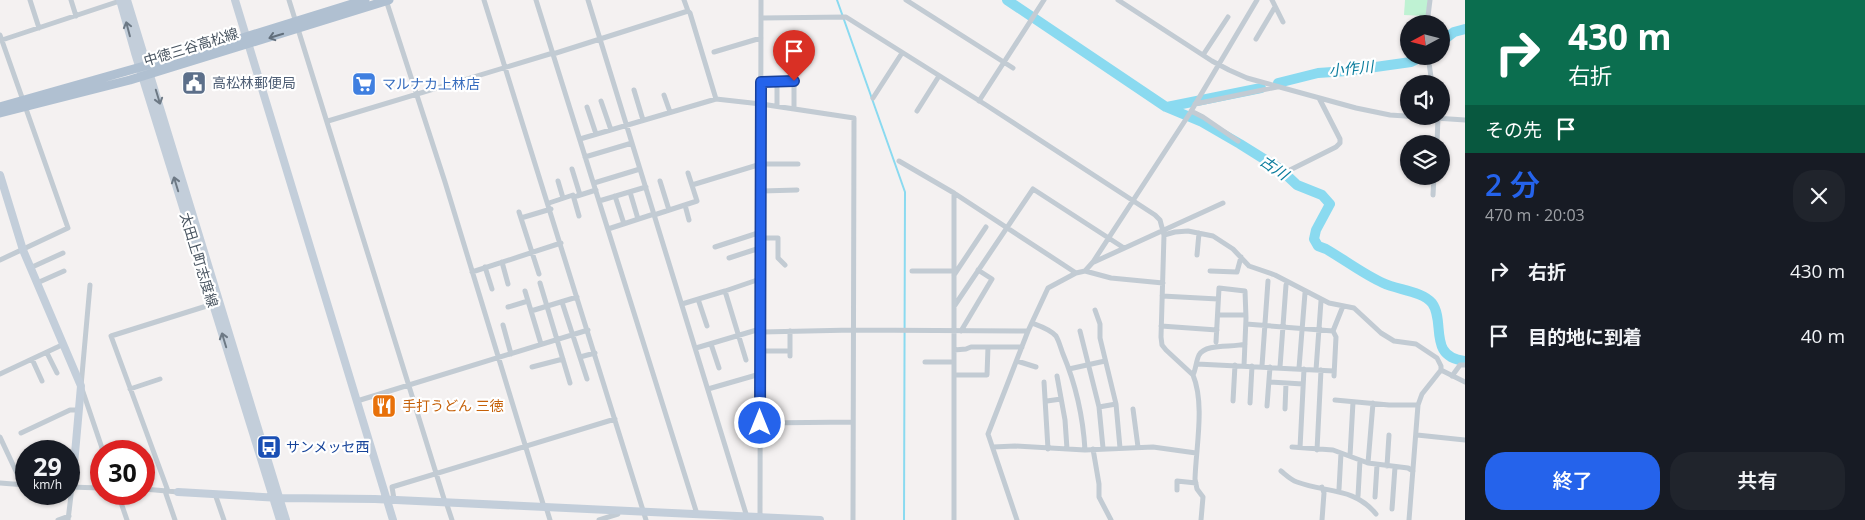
<!DOCTYPE html>
<html lang="ja">
<head>
<meta charset="utf-8">
<style>
  :root { --surface:#171b24; --page:#20242c; --text:#f1f3f6; --muted:#9ea1a6; --accent:#2563eb }
  body { margin:0; font-family:"Open Sans","Noto Sans JP",sans-serif; background:var(--page); color:var(--text); height:100vh; display:flex; flex-direction:column; font-size:19px; white-space:nowrap }
  * { box-sizing:border-box; margin:0 }
  p { font-size:16px; color:var(--muted) }
  .icon { flex:none; width:28px; height:28px; fill:none; stroke:currentColor; stroke-width:2; stroke-linecap:round; stroke-linejoin:round }
  .map { position:relative; flex:1; overflow:hidden }
  .drawer { display:flex; flex-direction:column; background:var(--surface); width:400px }
  .drawer>* { flex:none }
  .banner { background:#0b6e4f; color:#fff; overflow:hidden }
  .needle { width:32px; rotate:263deg }
  .tools { position:absolute; left:1400px; top:15px; display:grid; gap:10px }
  .tools a { display:grid; place-items:center; width:50px; height:50px; border-radius:50%; background:var(--surface); box-shadow:0 1px 4px #0004; font-size:25px }
  .speed { position:absolute; left:15px; top:440px; display:flex; gap:10px; font-size:25px; font-weight:700; text-align:center }
  .speed>* { display:grid; place-content:center; width:65px; height:65px; border-radius:50%; background:var(--surface); box-shadow:0 1px 4px #0004; line-height:1 }
  .speed small { font-size:12px; font-weight:400 }
  .speed .limit { border:8px solid #d22; background:#fff; color:#111 }
  .pin { position:absolute; display:grid; place-items:center; width:42px; height:42px; color:#fff; margin:-51px -21px; border-radius:50% 50% 50% 0; rotate:-45deg; box-shadow:0 0 5px #0007 }
  .pin .icon { rotate:45deg }
  .me { position:absolute; width:55px; margin:-28px; rotate:0deg; stroke-linejoin:round; filter:drop-shadow(0 0 4px #0008) }
  .turn { display:flex; align-items:center; gap:18px; height:105px; padding:0 20px; font-size:22px }
  .turn .icon { width:65px; height:65px; stroke-width:2.5 }
  .turn b { display:block; font-size:35px; line-height:42px }
  .then { display:flex; align-items:center; height:48px; padding:0 20px; background:#0003; gap:10px; font-size:19px }
  .round { display:grid; place-items:center; flex:none; width:52px; height:52px; border-radius:20px; background:var(--page) }
  .overview { display:flex; align-items:center; justify-content:space-between; height:85px; padding:0 20px }
  h1 { font-size:30px; font-weight:600; line-height:38px; color:var(--accent) }
  .primary-button { display:flex; gap:10px; margin-top:auto; padding:10px 20px }
  .primary-button a { flex:1; height:58px; border-radius:20px; background:var(--accent); color:#fff; font-size:20px; font-weight:600; line-height:58px; text-align:center }
  .primary-button a+a { background:var(--page); color:var(--text) }
  ul { padding:0; list-style:none }
  li { display:flex; align-items:center; gap:15px; height:65px; padding:0 20px }
  li div { flex:1 }
  li b { display:block; font-size:19px }
  li em { font-style:normal }
  main { display:flex; flex:1; min-height:0 }
  .map>svg:first-child { display:block }
</style>
</head>
<body>
<main>
<div class="map">
<svg width="1465" height="520" viewBox="0 0 1465 520">
  <rect width="100%" height="100%" fill="#f4f1f1"/>
  <path fill="#bff2d3" d="M1405 0H1428L1426 16 1404 15Z"/>
  <g fill="none" stroke-linecap="round" stroke-linejoin="round">
    <path stroke="#8adaf0" stroke-width="2" d="M837 0 905 192 904 520"/>
    <path stroke="#8adaf0" stroke-width="10" d="M1007 0 1166 107 1202 122 1240 144 1280 169 1297 185 1322 195 1330 204 1316 230 1314 239 1318 246 1326 249C1345 260 1363 274 1383 283 1398 290 1422 291 1432 303 1446 322 1427 357 1465 361
      M1441 42 1454 32 1465 29
      M1278 83 1318 73 1347 71 1411 62 1423 56
      M1167 107 1261 88"/>
    <path stroke="#c2cbd3" stroke-width="5" d="M30 0 39 28
      M71 0 76 16
      M289 0 445 502
      M386 0 445 182 544 507
      M484 0 646 520
      M536 0 697 514
      M588 0 747 517
      M906 0 1013 68
      M1118 0 1212 61 1229 70 1247 78 1356 108 1390 115 1465 120
      M1272 0 1283 22
      M688 11 690 13 716 99 761 104 854 118 853 520
      M761 18 846 17 986 105 1155 215 1160 220 1164 235
      M1427 24 1430 0
      M0 35 68 228 0 260
      M1256 39 1275 7
      M2 40 120 1
      M714 52 761 38
      M553 54 688 11 684 0
      M1203 55 1228 17
      M1428 56 1432 84
      M761 82 794 81
      M634 90 643 120
      M664 95 670 112
      M873 98 902 53
      M601 101 611 130
      M979 101 1044 0
      M1195 104 1277 87
      M777 106V82
      M587 107 596 134
      M794 109V65
      M917 111 939 76
      M1191 111 1203 117 1238 141
      M328 121 553 53
      M580 139 716 99
      M1437 144 1438 117
      M585 157 632 143
      M899 161 954 193 1076 273 1085 271 1093 262 1190 113 1257 0
      M572 169 580 195
      M1280 175 1336 147 1340 143V139L1319 98
      M558 181 563 198
      M660 181 669 210
      M594 183 640 169
      M692 185 761 164H798
      M761 191 797 190
      M630 192 638 219
      M954 193V520
      M1433 195 1434 176
      M577 196 596 190
      M615 196 624 224
      M599 201 646 187
      M549 203 573 195 579 216
      M685 205 689 220
      M519 212 539 274
      M654 215 697 201 688 173
      M521 218 551 209
      M608 229 654 214
      M760 238H778V258L785 265
      M715 247 761 232
      M1197 255 1199 233
      M729 258 760 248
      M502 262 508 284
      M1094 262 1223 203
      M485 267 492 289
      M30 268 63 253
      M912 271H954
      M1085 271 1111 278 1163 283
      M1210 271 1237 272 1241 257
      M472 272 561 243
      M954 275 986 227
      M37 283 64 271
      M540 283 570 383
      M90 285 81 386 103 451
      M525 291 541 344
      M725 291 760 279
      M1162 296 1218 299
      M698 299 707 326
      M562 302 587 379
      M682 304 725 291 746 360
      M955 305 1033 189 1124 248
      M508 307 528 301
      M1095 310 1100 324V338L1116 404 1120 448
      M531 311 577 297
      M1218 315H1245
      M1032 323C1040 326 1050 329 1056 336 1059 341 1061 349 1063 354 1076 385 1083 416 1085 450
      M1246 324 1333 331 1336 337 1334 376
      M503 325 511 354
      M1161 326 1217 330
      M961 331 992 279 978 270
      M1080 331 1099 407 1103 448
      M1333 331 1343 306
      M760 332 853 330 1028 331
      M1216 342 1219 288 1245 291 1246 318 1244 366
      M711 344 719 368
      M696 348 760 329
      M954 350 966 349 971 347H1022
      M760 351H790
      M47 353 57 373
      M790 356V331
      M580 357 595 353
      M32 359 42 381
      M1017 361 1036 367
      M925 362H953
      M1197 364 1334 371
      M1262 366 1268 281
      M532 367 563 359
      M1280 367 1286 285
      M1299 368 1305 293
      M1069 369 1105 361
      M1316 370 1321 301
      M1441 370 1465 382
      M0 374 64 344
      M954 375H987L988 347
      M1193 375C1196 369 1196 361 1199 355 1206 343 1233 348 1245 344
      M1057 376 1065 420 1067 449
      M1452 376 1460 365H1465
      M1044 382 1048 449
      M1269 382 1303 384
      M130 389 160 379
      M708 389 760 374
      M1335 400 1389 405H1418
      M357 401 588 330
      M1047 401 1061 399
      M1233 401 1235 365
      M1250 403 1252 366
      M1267 406 1270 367
      M1099 407 1116 404
      M1133 409 1138 447
      M1285 409 1286 383
      M760 423 853 422
      M21 433 70 410H79
      M1417 435 1465 440
      M0 437 22 484
      M993 447 1015 446 1085 450 1153 447 1196 453
      M1292 447 1333 450 1368 463 1408 468 1413 471
      M1300 448 1304 369
      M1093 449 1099 484V497L1111 520
      M1317 450 1321 370
      M1350 456 1353 402
      M1368 463 1373 403
      M1387 466 1389 435
      M1281 471C1286 475 1291 480 1297 482 1326 493 1354 487 1376 514
      M0 483 26 485
      M69 487 101 488
      M1322 487 1324 493 1322 520
      M144 489 178 492
      M1339 489 1341 453
      M1177 490V481L1196 483
      M165 491 175 520
      M168 491 111 336 213 304
      M118 494 127 520
      M215 494 224 520
      M1358 496 1360 460
      M1375 497 1377 465
      M394 499 392 487 615 419
      M446 502 452 520
      M546 507 550 520
      M1392 509 1395 467
      M58 520 69 516
      M68 520 72 487
      M599 520 618 514V511
      M760 520 761 0
      M1017 520 988 434 1028 331 1048 288 1076 273
      M1201 520 1203 497 1197 489 1195 479C1196 447 1205 404 1193 375L1166 350 1162 345 1161 337 1164 235 1175 232 1188 231 1213 236 1233 249 1249 266 1275 275 1329 303 1354 308 1381 333 1394 341 1416 344 1437 358 1441 366V370L1422 394 1418 405 1409 520"/>
    <path stroke="#c3ceda" stroke-width="8" d="M120 0 135 53 280 520
      M127 0 286 520
      M235 0 393 520
      M0 175 23 250 81 386 72 487
      M178 492 280 498 375 499 820 520"/>
    <path stroke="#b0c0d1" stroke-width="9" d="M0 107 236 40 365 0
      M0 113 130 80 389 0"/>
  </g>
  <defs><path id="oneway-shaft" d="M-6 0H5M1.5-3L5.5 0L1.5 3" fill="none" stroke-width="1.6" stroke-linecap="round" stroke-linejoin="round" transform="scale(1.25)"/></defs>
  <g stroke="#6d7985">
    <use href="#oneway-shaft" transform="translate(128 29) rotate(-105)"/>
    <use href="#oneway-shaft" transform="translate(158 97) rotate(73)"/>
    <use href="#oneway-shaft" transform="translate(176 184) rotate(-107)"/>
    <use href="#oneway-shaft" transform="translate(224 340) rotate(-107)"/>
  </g>
  <use stroke="#626f7c" href="#oneway-shaft" transform="translate(276 36) rotate(163)"/>
  <g fill="none" stroke-linecap="round" stroke-linejoin="round">
    <defs>
      <path id="route" d="M760 423 761 82 794 81"/>
    </defs>
    <use href="#route" stroke="#184099" stroke-width="12"/>
    <use href="#route" stroke="#2563eb" stroke-width="9"/>
  </g>
  <defs>
    <symbol id="civic-square" viewBox="-11 -11 22 22"><rect x="-9" y="-9" width="18" height="18" rx="4" fill="#5c6f8a" stroke="#fff"/><path d="M-.6-6.5H3V-4.5H.6V-3L4-1V1h2V6H-6V1h2V-1L-.6-3ZM-1.2 2.5V6h2.4V2.5Z" fill="#fff"/></symbol>
    <symbol id="supermarket-square" viewBox="-11 -11 22 22"><rect x="-9" y="-9" width="18" height="18" rx="4" fill="#3f7fe0" stroke="#fff"/><path d="M-6-5.5h2.5l.6 2H6L4.5 2H-2.5L-4.4-4H-6ZM-1.5 3.2a1.3 1.3 0 1 0 .1 0ZM3 3.2a1.3 1.3 0 1 0 .1 0Z" fill="#fff"/></symbol>
    <symbol id="restaurant-square" viewBox="-11 -11 22 22"><rect x="-9" y="-9" width="18" height="18" rx="4" fill="#e8710a" stroke="#fff"/><path d="M-5-6h1v4h1v-4h1v4h1v-4h1v5L-1.5 .5V6h-2V.5L-5-1ZM5-6V6H3V1.5H1.5Q1.5-4 5-6Z" fill="#fff"/></symbol>
    <symbol id="bus-square" viewBox="-11 -11 22 22"><rect x="-9" y="-9" width="18" height="18" rx="4" fill="#1a4fb4" stroke="#fff"/><path d="M-5-6H5V4H4V6H2V4H-2V6H-4V4H-5ZM-3.5-4V0h7V-4ZM-3.5 1.2v1.5H-2V1.2ZM2 1.2v1.5H3.5V1.2Z" fill="#fff"/></symbol>
  </defs>
  <g fill-rule="evenodd">
    <use href="#civic-square" x="180" y="69" width="28" height="28"/>
    <use href="#supermarket-square" x="350" y="70" width="28" height="28"/>
    <use href="#restaurant-square" x="370" y="392" width="28" height="28"/>
    <use href="#bus-square" x="255" y="433" width="28" height="28"/>
  </g>
  <g text-anchor="middle" stroke-width="4.5" stroke-linejoin="round" paint-order="stroke">
    <g font-size="14" fill="#485460" stroke="#fff">
      <text transform="translate(191 47) rotate(-17)" y="5">中徳三谷高松線</text>
      <text transform="translate(199 260) rotate(73)" y="5">太田上町志度線</text>
    </g>
    <g font-size="14" fill="#4e5e75" stroke="#fff" text-anchor="start">
      <text x="212" y="88">高松林郵便局</text>
    </g>
    <g font-size="14" fill="#366cbe" stroke="#fff" text-anchor="start">
      <text x="382" y="89">マルナカ上林店</text>
    </g>
    <g font-size="14" fill="#c56008" stroke="#fff" text-anchor="start">
      <text x="402" y="411">手打うどん 三徳</text>
    </g>
    <g font-size="14" fill="#164399" stroke="#fff" text-anchor="start">
      <text x="286" y="452">サンメッセ西</text>
    </g>
    <g font-size="15" font-style="italic" fill="#087b9c" stroke="#fff">
      <text transform="translate(1351 69) rotate(-6)" y="5">小作川</text>
      <text transform="translate(1274 168) rotate(35)" y="5">古川</text>
    </g>
  </g>
</svg>
<div class="tools">
<a><svg class="needle" viewBox="-14 -14 28 28"><path d="M0-13l5 13h-10z" fill="#e53935"/><path d="M0 13l5-13h-10z" fill="#9ea1a6"/></svg></a>
<a><svg class="icon" aria-label="sound" viewBox="0 0 24 24"><path d="M4 9h4l5-4v14l-5-4H4zM17 9q2 3 0 6"/></svg></a>
<a><svg class="icon" aria-label="layers" viewBox="0 0 24 24"><path d="M12 4l9 5-9 5-9-5zM3 14l9 5 9-5"/></svg></a>
</div>
<div class="speed"><div>29<small>km/h</small></div><div class="limit">30</div></div>
<div class="pin" style="left:794px;top:81px;background:#d93025"><svg class="icon" aria-label="arrive" viewBox="0 0 24 24"><path d="M6 21V4h12l-3 4 3 4H6"/></svg></div>
<svg class="me" style="left:760px;top:423px" viewBox="-20 -20 40 40"><circle r="17" fill="#2563eb" stroke="#fff" stroke-width="3"/><path d="M0-11L8 9 0 5-8 9z" fill="#fff"/></svg>
</div>
<section class="drawer">
<div class="banner">
<div class="turn"><svg class="icon" aria-label="right" viewBox="0 0 24 24"><path d="M7 20v-9h11M14 6l5 5-5 5"/></svg><div><b>430 m</b>右折</div></div>
<div class="then">その先<svg class="icon" aria-label="arrive" viewBox="0 0 24 24"><path d="M6 21V4h12l-3 4 3 4H6"/></svg></div>
</div>
<div class="overview"><div><h1>2 分</h1><p>470 m · 20:03</p></div><a class="round"><svg class="icon" aria-label="close" viewBox="0 0 24 24"><path d="M6 6l12 12M18 6L6 18"/></svg></a></div>
<ul>
<li><svg class="icon" aria-label="right" viewBox="0 0 24 24"><path d="M7 20v-9h11M14 6l5 5-5 5"/></svg><div><b>右折</b></div><em>430 m</em></li>
<li><svg class="icon" aria-label="arrive" viewBox="0 0 24 24"><path d="M6 21V4h12l-3 4 3 4H6"/></svg><div><b>目的地に到着</b></div><em>40 m</em></li>
</ul>
<div class="primary-button"><a>終了</a><a>共有</a></div>
</section>
</main>
</body>
</html>
